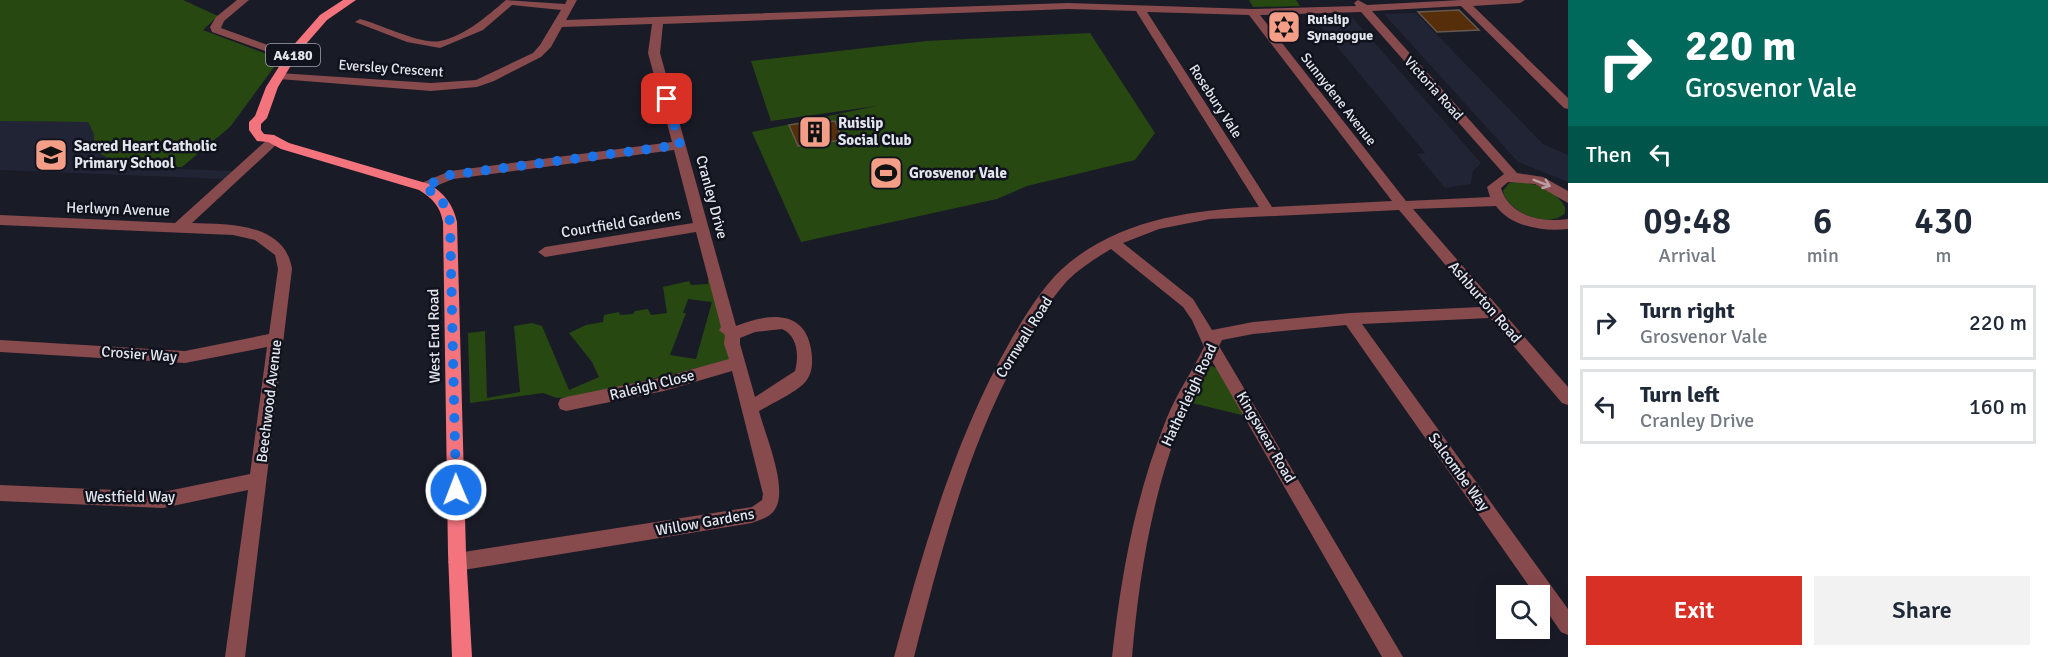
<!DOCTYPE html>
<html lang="en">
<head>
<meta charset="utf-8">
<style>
  :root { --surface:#fff; --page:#f2f2f3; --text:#1f2937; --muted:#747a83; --line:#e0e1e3; --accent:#d93025 }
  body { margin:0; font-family:Signika,sans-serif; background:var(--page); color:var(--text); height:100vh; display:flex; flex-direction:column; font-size:22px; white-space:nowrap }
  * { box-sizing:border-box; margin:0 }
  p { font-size:20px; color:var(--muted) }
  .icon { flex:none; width:33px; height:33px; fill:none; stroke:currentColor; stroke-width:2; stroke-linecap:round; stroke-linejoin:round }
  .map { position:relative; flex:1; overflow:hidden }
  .sheet { display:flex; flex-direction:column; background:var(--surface); width:480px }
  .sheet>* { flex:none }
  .banner { background:#00695c; color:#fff; overflow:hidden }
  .tools { position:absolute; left:1496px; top:585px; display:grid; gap:12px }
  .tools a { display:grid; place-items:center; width:54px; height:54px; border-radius:0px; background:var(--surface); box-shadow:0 6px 24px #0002; font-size:30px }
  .pin { position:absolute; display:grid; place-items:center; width:51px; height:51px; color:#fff; margin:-26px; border-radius:12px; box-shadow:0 3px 9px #0006 }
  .me { position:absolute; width:66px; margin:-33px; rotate:359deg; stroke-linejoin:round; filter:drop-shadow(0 0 4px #0008) }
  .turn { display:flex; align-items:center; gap:21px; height:126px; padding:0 18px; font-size:27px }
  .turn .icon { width:78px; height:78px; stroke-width:2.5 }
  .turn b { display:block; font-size:42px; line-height:51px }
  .then { display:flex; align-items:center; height:57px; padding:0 18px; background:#0003; gap:12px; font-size:22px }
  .eta { display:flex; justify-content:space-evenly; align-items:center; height:102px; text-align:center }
  .eta b { font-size:36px; font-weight:600; line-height:42px }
  .action { display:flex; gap:12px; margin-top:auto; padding:12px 18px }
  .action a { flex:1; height:69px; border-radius:0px; background:var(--accent); color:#fff; font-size:24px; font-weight:600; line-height:69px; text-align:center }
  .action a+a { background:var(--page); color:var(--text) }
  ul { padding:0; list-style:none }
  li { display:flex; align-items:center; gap:18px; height:75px; margin:0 12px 9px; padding:0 6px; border:3px solid var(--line); border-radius:0px }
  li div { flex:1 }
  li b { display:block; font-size:22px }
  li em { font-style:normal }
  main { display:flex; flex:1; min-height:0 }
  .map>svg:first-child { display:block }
</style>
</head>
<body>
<main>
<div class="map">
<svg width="1568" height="657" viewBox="0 0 1568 657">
  <rect width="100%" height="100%" fill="#191b27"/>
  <path fill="#212435" d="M1416 13 1543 144 1568 155V182L1518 162 1384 14Z
    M1350 15 1481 163 1473 171 1471 184 1445 188 1417 154 1425 153 1312 16Z
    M0 121 88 122 94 134 124 167 233 171 223 179 0 170Z"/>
  <path fill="#284811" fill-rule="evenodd" d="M0 0H183L218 16 203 30 280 59 230 127 182 167H124L94 150V134L88 122 0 121Z
    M1249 0H1296L1300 6 1253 7Z
    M1090 33 1155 133 1135 160 1027 186 997 199 801 242 752 132 876 106 771 121 751 61 926 41Z
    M1517 182C1535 182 1556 190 1565 207V213C1549 230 1507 212 1503 191L1509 183Z
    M708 280H717L730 360 582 396 557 398 543 393 470 403 468 333 485 331 487 398 520 392 514 326 532 323 542 326 569 390 599 377 592 362 569 333 586 325 603 322 604 315 619 312 620 315 633 314 635 311 648 309 651 315 667 313 663 287 689 281 691 285 708 284ZM688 299 712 302 696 359 670 355 686 313H683Z
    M1210 366 1218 368 1246 416 1192 403Z"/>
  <path fill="#562e09" stroke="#65584e" stroke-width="1.5" d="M1459 10 1479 30 1437 32 1418 12Z
    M1285 18 1299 36 1283 37 1269 19Z
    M814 121 815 124 835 121 842 140 798 146 789 125Z"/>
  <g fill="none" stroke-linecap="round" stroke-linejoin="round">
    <path fill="#874a4d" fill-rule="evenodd" d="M237 0H249L224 21 221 28 295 55V59H287L212 32 210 27 216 17Z
      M506 0 565 4 567 0H577L566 20 1068 3 1252 9 1356 6 1354 3 1358 0 1367 5 1461 0H1525L1520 3 1473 6 1568 98V109L1564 108 1461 6 1372 11 1517 173 1543 177 1568 191V203L1535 184 1508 182 1501 188C1509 216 1542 223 1568 219V229C1544 232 1511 227 1496 206L1413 209 1568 387V405L1562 403 1490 318 1362 324 1568 609V635L1561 632 1539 600V596H1536L1346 325 1253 334 1222 340 1219 346 1403 657H1382L1212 361C1202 380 1191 399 1182 419 1152 495 1139 576 1132 657H1112C1121 576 1135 496 1166 420 1176 394 1192 372 1204 347L1192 320 1183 307 1111 249C1096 258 1080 268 1067 281 1049 301 1035 325 1022 349 968 445 941 551 914 657H894C924 547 955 437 1012 338 1028 311 1045 282 1070 262 1124 219 1192 210 1259 207L1136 11 1068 9 663 24 660 53 736 326C766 314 804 308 811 349 813 360 813 372 806 381 799 391 771 404 759 411 765 435 791 493 773 512 768 518 759 520 752 523L457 571 451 568 448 562 451 556 457 553 752 507 762 500 763 494 732 371 664 391 566 411 560 409 558 404 560 399 566 397 664 377 729 359 724 344 725 335 719 330 721 327 696 232 545 257 538 252 545 247 693 223 674 150 453 179 424 191 417 187 419 184 450 171 672 142 648 53 652 24 562 27 551 47 541 57 494 81 477 87 431 91 279 79 273 76 279 73 431 83 476 80 533 53 540 45 561 10 512 5 483 30 440 48 407 42 355 22 360 19C380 24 421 45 440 41 465 36 487 16 506 0ZM1147 12 1249 15 1392 201 1272 207ZM1361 12 1504 174 1487 187 1490 197 1406 201 1260 15ZM1399 210 1481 307 1350 313 1253 322 1212 330 1193 299 1123 243 1159 229 1210 219ZM782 329C798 336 799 356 795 371L755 397 740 344V338L755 332Z
      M273 137 279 141 277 144 192 223C229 224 285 223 292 269L245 657H225L248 490 163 508 0 501V485L163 492 250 474 267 347 185 363 0 352V340L185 351 269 334 278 269 275 255 255 240 233 235 0 225V215L175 223 269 138Z"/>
    <path fill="#f4747e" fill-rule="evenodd" d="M343 0H356L327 20 299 52 278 87 267 118 261 124V130L264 134 274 135 289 143 429 184C444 193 453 204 457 222L466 553 472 657H452L448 553 443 222C440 206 433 199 419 190L281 149 268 142 257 141 249 130V122L255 116 266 87 291 48 320 15Z"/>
  </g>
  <defs><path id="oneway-shaft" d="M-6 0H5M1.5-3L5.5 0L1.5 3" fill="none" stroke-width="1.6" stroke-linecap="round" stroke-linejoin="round" transform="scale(1.5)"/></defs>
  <use stroke="#ba9fa5" href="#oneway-shaft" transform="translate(1542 183) rotate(21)"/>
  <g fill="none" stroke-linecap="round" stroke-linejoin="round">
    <path stroke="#1a73e8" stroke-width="10" stroke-dasharray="0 18" d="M456 490 450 222C447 204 439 196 424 187L450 175 680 145 667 99"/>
  </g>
  <defs>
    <symbol id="synagogue-square" viewBox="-11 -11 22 22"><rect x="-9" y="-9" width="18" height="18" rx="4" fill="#f49e87" stroke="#10121d"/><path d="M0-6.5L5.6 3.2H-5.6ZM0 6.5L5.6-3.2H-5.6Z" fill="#111"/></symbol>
    <symbol id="building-square" viewBox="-11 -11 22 22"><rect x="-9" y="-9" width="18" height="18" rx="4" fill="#f49e87" stroke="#10121d"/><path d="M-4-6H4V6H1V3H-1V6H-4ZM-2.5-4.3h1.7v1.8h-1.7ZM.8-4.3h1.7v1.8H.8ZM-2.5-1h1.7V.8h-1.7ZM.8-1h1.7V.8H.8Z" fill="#111"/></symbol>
    <symbol id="school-square" viewBox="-11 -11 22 22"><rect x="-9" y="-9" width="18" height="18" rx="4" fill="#f49e87" stroke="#10121d"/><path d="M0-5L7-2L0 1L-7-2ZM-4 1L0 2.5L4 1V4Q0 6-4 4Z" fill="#111"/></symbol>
    <symbol id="stadium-square" viewBox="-11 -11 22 22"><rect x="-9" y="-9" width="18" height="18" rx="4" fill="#f49e87" stroke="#10121d"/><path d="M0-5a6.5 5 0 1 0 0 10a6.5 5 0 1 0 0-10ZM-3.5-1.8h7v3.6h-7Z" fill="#111"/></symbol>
  </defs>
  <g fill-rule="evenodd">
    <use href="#synagogue-square" x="1265" y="8" width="38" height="38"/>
    <use href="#building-square" x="796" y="113" width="38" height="38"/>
    <use href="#school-square" x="32" y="136" width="38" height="38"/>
    <use href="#stadium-square" x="867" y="154" width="38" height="38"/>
  </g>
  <g text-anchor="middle" stroke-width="5" stroke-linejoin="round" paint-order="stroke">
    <g font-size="14" font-weight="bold" fill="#e3e5ed" stroke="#10121d" text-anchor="start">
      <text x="1307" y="24">Ruislip<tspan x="1307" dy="16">Synagogue</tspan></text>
    </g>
    <rect fill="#10121d" stroke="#a4a6af" stroke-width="1.5" x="266" y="44" width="54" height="22" rx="4.5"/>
    <g font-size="14" font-weight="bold" fill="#e3e5ed">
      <text x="293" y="60">A4180</text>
    </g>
    <g font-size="14" fill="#e3e5ed" stroke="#10121d">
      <text transform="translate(391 68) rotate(4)" y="5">Eversley Crescent</text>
      <text transform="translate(1434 88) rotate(48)" y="5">Victoria Road</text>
      <text transform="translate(1339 99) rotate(52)" y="5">Sunnydene Avenue</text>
      <text transform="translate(1216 101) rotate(57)" y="5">Rosebury Vale</text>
    </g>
    <g font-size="15" font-weight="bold" fill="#e3e5ed" stroke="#10121d" text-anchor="start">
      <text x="838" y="128">Ruislip<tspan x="838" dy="17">Social Club</tspan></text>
      <text x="74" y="151">Sacred Heart Catholic<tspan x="74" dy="17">Primary School</tspan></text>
      <text x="909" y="178">Grosvenor Vale</text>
    </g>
    <g font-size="15" fill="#e3e5ed" stroke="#10121d">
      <text transform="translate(712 197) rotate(75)" y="5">Cranley Drive</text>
      <text transform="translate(118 209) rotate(2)" y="5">Herlwyn Avenue</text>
      <text transform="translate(621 223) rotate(-9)" y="5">Courtfield Gardens</text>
      <text transform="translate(1485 302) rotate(49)" y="5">Ashburton Road</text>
      <text transform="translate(434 336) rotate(-91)" y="5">West End Road</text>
      <text transform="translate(1024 337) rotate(-58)" y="5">Cornwall Road</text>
      <text transform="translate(139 354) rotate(4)" y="5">Crosier Way</text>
      <text transform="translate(652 385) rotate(-14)" y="5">Raleigh Close</text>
      <text transform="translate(1189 395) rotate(-65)" y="5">Hatherleigh Road</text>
      <text transform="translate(269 401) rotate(-83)" y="5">Beechwood Avenue</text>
      <text transform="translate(1266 437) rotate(60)" y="5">Kingswear Road</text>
      <text transform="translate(1459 472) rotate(54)" y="5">Salcombe Way</text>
      <text x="130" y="502">Westfield Way</text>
      <text transform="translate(705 522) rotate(-10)" y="5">Willow Gardens</text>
    </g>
  </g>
</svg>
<div class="tools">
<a><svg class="icon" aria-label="search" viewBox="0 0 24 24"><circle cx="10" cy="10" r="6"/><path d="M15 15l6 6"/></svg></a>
</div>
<div class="pin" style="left:667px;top:99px;background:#d93025"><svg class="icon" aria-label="arrive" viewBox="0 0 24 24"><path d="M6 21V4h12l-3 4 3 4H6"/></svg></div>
<svg class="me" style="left:456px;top:490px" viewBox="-20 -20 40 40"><circle r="17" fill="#1a73e8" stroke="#fff" stroke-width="3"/><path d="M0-11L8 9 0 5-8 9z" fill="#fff"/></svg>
</div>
<section class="sheet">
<div class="banner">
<div class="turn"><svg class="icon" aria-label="right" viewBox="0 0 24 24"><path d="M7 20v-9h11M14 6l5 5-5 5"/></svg><div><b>220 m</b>Grosvenor Vale</div></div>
<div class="then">Then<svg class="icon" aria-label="left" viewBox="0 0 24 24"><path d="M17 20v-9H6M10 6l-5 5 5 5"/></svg></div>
</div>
<div class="eta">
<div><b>09:48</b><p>Arrival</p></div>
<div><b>6</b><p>min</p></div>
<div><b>430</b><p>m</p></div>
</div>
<ul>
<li><svg class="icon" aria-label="right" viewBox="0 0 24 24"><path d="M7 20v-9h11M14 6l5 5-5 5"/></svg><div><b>Turn right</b><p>Grosvenor Vale</p></div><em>220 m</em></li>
<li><svg class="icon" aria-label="left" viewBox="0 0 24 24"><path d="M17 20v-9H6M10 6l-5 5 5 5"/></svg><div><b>Turn left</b><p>Cranley Drive</p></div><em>160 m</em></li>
</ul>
<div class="action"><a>Exit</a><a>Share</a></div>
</section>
</main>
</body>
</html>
